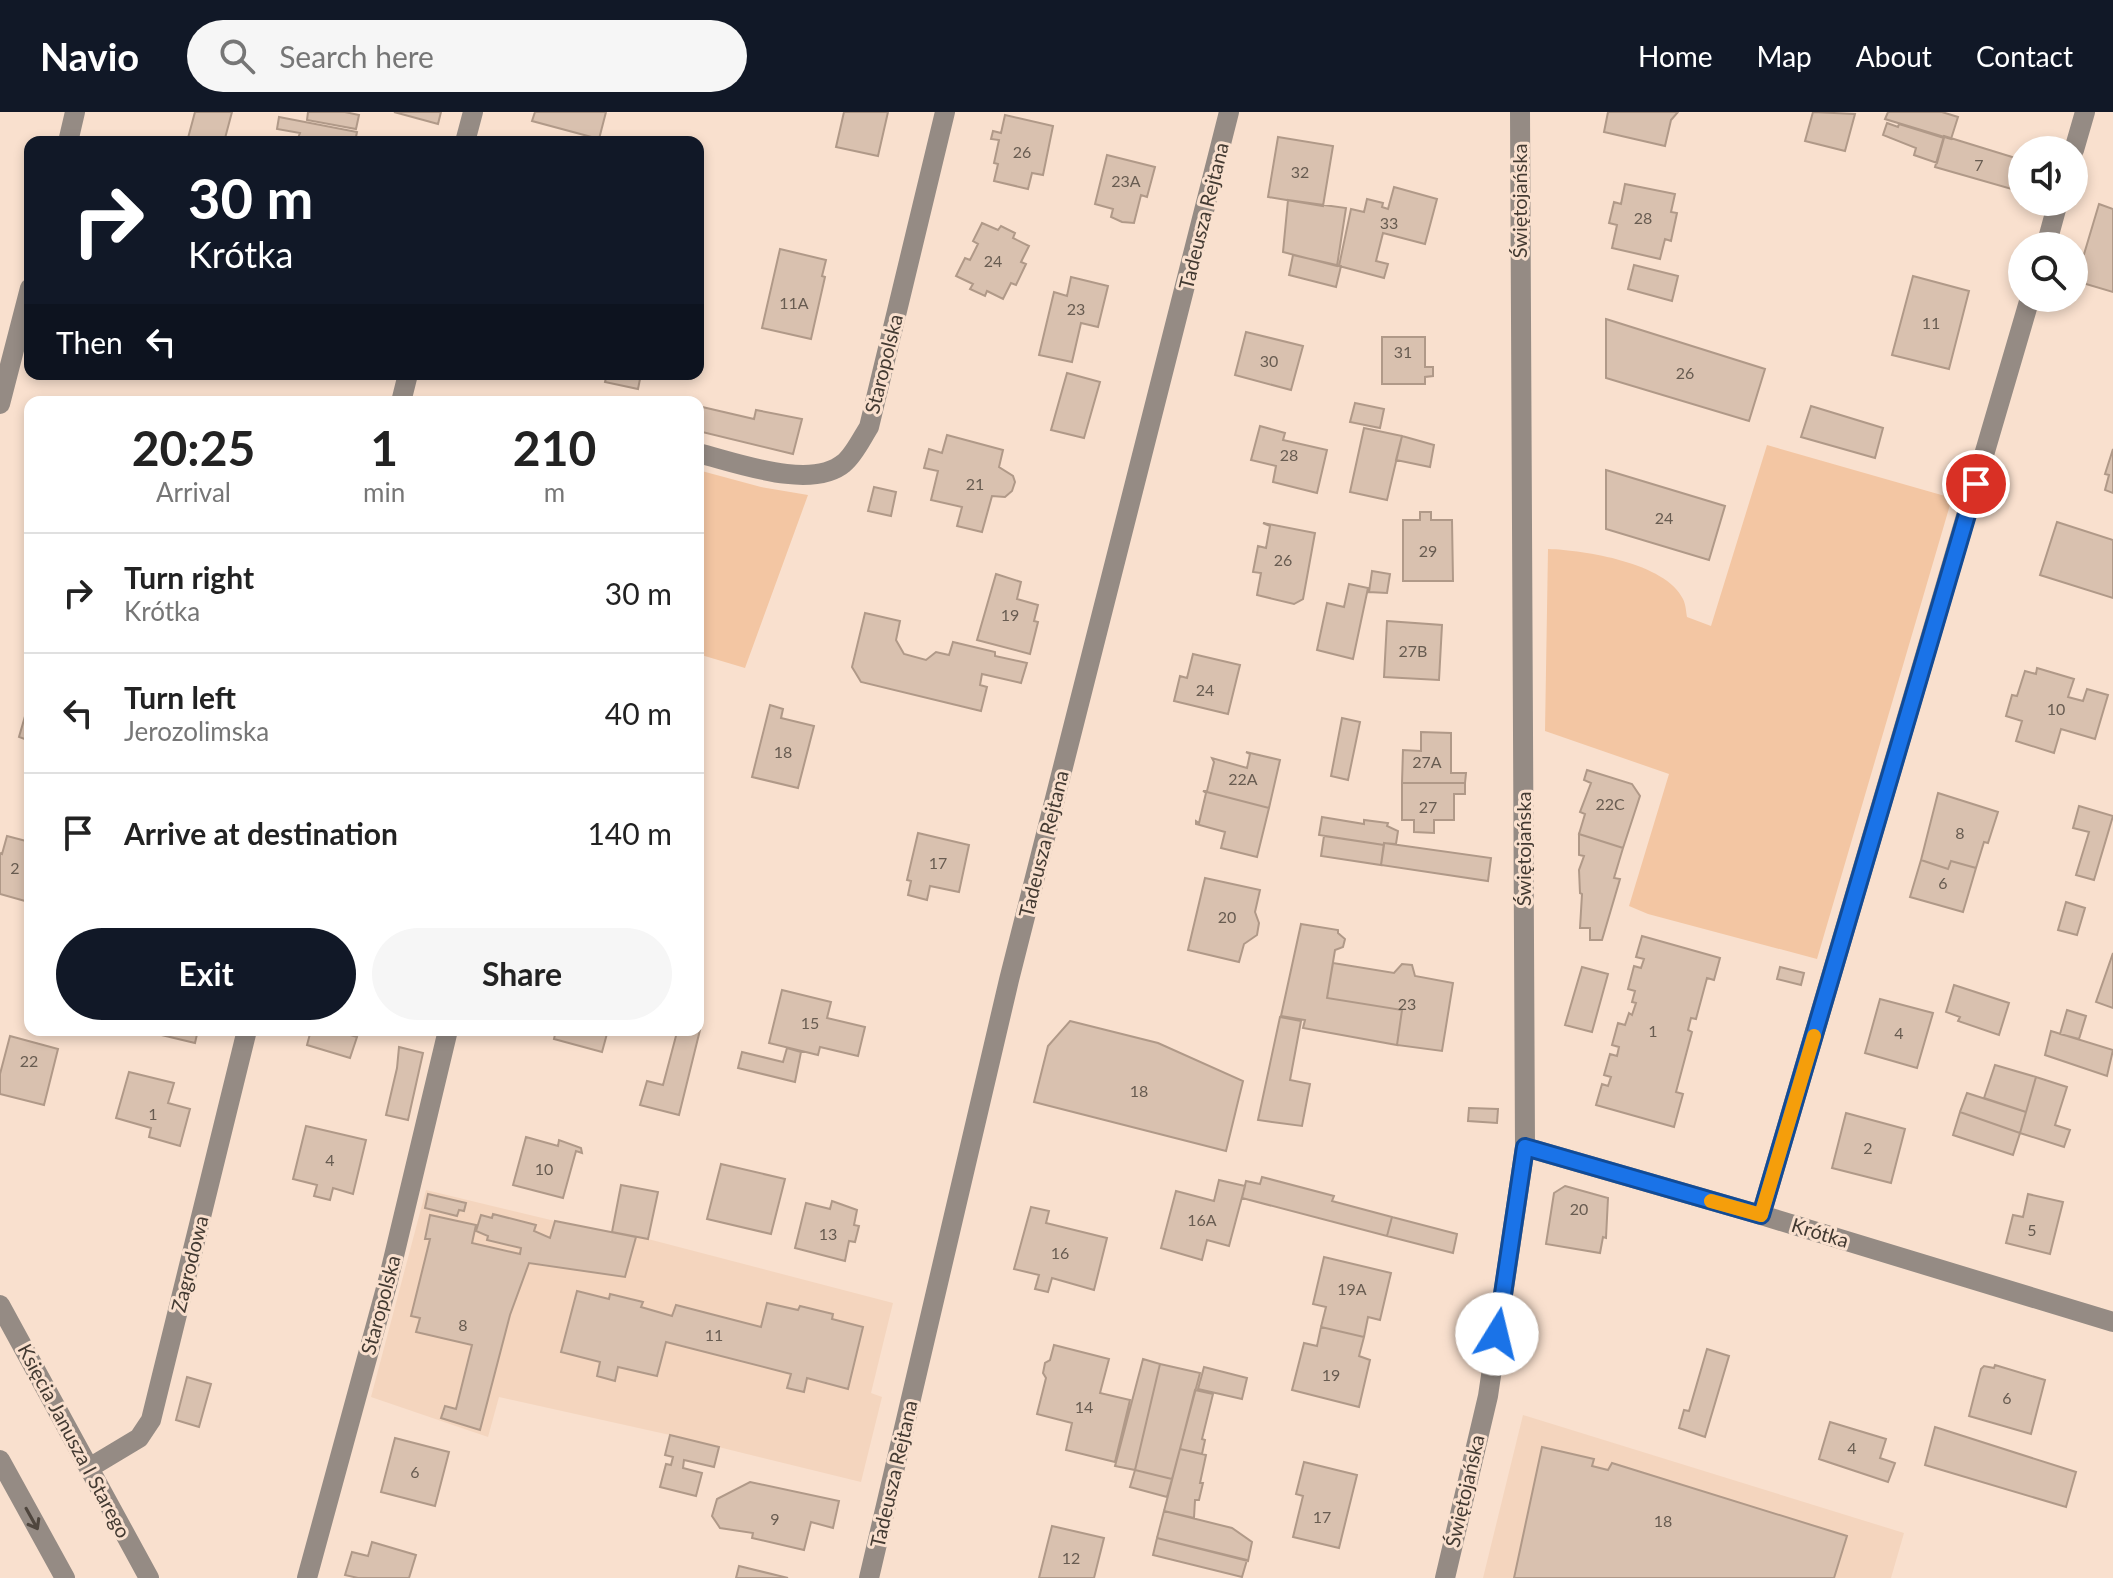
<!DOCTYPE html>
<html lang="en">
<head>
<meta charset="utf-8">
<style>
  :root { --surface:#fff; --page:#f6f6f6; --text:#222; --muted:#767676; --line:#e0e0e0; --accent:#111827 }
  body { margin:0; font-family:Lato,sans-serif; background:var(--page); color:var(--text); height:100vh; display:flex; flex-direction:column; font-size:30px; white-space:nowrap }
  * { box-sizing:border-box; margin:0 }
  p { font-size:26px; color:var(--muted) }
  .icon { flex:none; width:44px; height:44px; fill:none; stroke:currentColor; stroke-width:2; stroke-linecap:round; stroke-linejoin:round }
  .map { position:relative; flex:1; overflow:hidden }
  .drawer { position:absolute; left:24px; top:284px; width:680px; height:640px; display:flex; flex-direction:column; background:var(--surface); border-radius:16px; box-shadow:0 4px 12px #0003 }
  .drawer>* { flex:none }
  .top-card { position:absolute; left:24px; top:24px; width:680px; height:244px; border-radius:16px; box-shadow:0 4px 12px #0003; background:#111827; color:#fff; overflow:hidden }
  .tools { position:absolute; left:2008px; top:24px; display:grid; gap:16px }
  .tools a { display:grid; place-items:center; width:80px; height:80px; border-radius:50%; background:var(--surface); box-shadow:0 4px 12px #0003; font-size:40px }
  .pin { position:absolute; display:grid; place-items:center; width:68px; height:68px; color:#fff; margin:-34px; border:4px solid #fff; border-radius:50%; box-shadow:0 2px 8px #0007 }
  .me { position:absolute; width:88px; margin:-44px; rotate:9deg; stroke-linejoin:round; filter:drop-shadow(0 0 6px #0008) }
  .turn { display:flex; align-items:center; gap:28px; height:168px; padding:0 32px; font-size:36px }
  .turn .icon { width:104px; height:104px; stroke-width:2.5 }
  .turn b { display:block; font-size:56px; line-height:68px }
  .then { display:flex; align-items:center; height:76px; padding:0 32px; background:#0003; gap:16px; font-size:30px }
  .eta { display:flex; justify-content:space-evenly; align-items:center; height:136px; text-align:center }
  .eta b { font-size:48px; font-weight:700; line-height:56px }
  .button { display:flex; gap:16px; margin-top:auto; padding:16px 32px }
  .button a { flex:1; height:92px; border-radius:48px; background:var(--accent); color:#fff; font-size:32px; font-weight:700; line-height:92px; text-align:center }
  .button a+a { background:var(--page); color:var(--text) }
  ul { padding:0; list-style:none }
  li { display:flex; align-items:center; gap:24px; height:120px; padding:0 32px; border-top:2px solid var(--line) }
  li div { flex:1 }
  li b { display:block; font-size:30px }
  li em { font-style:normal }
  header { display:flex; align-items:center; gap:48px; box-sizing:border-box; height:112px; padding:0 40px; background:var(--accent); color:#fff }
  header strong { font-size:38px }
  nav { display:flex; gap:44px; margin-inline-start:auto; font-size:28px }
  .search { width:560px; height:72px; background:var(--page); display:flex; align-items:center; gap:20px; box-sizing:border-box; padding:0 28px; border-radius:44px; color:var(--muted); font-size:30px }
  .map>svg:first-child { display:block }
</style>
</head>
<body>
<header>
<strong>Navio</strong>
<div class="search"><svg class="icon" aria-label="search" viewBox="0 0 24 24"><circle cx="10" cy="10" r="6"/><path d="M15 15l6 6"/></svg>Search here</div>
<nav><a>Home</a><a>Map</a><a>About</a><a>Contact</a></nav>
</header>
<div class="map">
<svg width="2113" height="1466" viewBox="0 0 2113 1466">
  <rect width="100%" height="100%" fill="#f9e0ce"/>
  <path fill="#f4d5be" d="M426 1078 555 1109 648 1127 893 1191 871 1281 882 1285 861 1370 670 1323 499 1285 488 1325 371 1285Z
    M1523 1303 1904 1421 1891 1466H1483Z"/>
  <path fill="#f3c6a3" d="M1767 333 1952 386 1817 847 1648 802 1629 794 1669 662 1545 619 1548 437C1584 438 1666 451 1683 487 1686 493 1686 500 1687 505L1711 514Z
    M698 358 761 375 808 383 745 556 698 542Z"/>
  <path fill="#d9c1af" stroke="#b09988" stroke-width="2" d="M195 0H232L224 30H205L188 26Z
    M308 0H345L359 3 356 17 307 8Z
    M394 0H441L438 12Z
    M535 0H606L599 27 532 9Z
    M844 0H888L878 44 836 35Z
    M1608 0H1678L1671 8 1665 34 1604 20Z
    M1813 0 1855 2 1845 39 1805 29Z
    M1888 0H1942L1958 5 1951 27 1885 7Z
    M1005 3 1053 14 1043 63 1032 61 1028 77 994 69 998 52 994 51 999 28 991 27 993 19 1001 21Z
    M279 5 357 20 355 30H312L298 26 300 21 277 17Z
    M1887 11 1898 15 1899 12 1944 26 1937 51 1914 43 1916 36 1883 23Z
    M1944 24 2022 48V80L1935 55Z
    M1278 25 1333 34 1323 94 1268 85Z
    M1107 43 1155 55 1147 85 1141 83 1134 111 1122 110 1111 105 1113 97 1095 92Z
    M1625 72 1675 82 1671 100 1677 101 1671 129 1665 127 1660 147 1612 136 1617 113 1609 111 1614 90 1621 92Z
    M1394 75 1437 87 1425 132 1383 121 1376 149 1388 152 1384 166 1339 154 1351 97 1364 100 1367 87 1383 91 1382 95 1388 97Z
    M1288 88 1346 96 1337 154 1283 140Z
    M2099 92 2113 97V180L2076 169Z
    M982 111 998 118 1001 114 1015 121 1013 126 1029 134 1021 150 1026 152 1016 173 1011 171 1003 187 987 179 985 184 970 177 973 172 956 164 965 146 970 148 978 132 973 129Z
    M780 137 826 148 822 164 825 165 811 227 762 216Z
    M1293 143 1341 154 1336 175 1289 163Z
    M1634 153 1678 164 1672 189 1628 177Z
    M1913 164 1969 179 1949 257 1892 243Z
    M1071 165 1108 174 1098 215 1081 211 1072 250 1039 243 1054 180 1067 184Z
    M1606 207 1765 257 1749 309 1606 266Z
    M1246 220 1303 234 1291 278 1235 263Z
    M1382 225H1425V255H1433V264L1425 265V272H1382Z
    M1067 261 1100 270 1084 326 1051 318Z
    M607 262H641L638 277 605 270Z
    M1355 291 1384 297 1380 316 1350 310Z
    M698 294 754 307 756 298 802 307 793 342 698 319Z
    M1811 294 1883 316 1875 346 1801 325Z
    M1260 314 1285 321 1283 328 1327 338 1317 381 1273 370 1276 354 1251 348Z
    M1364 316 1402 324 1387 388 1350 380Z
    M947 323 1003 338 999 355 1013 364 1015 370 1012 379 1005 385 992 384 982 420 957 414 962 395 931 388 938 359 924 356 929 337 942 341Z
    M1402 324 1434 333 1430 355 1396 348Z
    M2113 337V381L2105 378 2109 363 2105 362Z
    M1606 358 1725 394 1709 448 1606 417Z
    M874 375 896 380 891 404 868 399Z
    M1420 400H1431V408H1452L1453 469H1403V408H1420Z
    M2057 410 2113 428V486L2040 463Z
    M1263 411 1315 421 1303 487 1294 492 1257 483 1261 461 1253 460 1258 434 1266 436 1270 414Z
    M1372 459 1390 462 1387 481 1369 480Z
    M996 462 1021 470 1017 487 1038 493 1034 509 1038 510 1030 542 977 528Z
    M1349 472 1368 476 1353 547 1317 538 1327 491 1344 495Z
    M865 501 900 509 896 528 904 542 926 548 936 540 949 543 953 530 995 540V544L1027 551 1021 571 982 562 980 573 987 575 981 599 861 570 852 555Z
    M1387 509 1442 513 1439 568 1384 565Z
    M1193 542 1240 553 1228 602 1174 589 1180 564 1187 566Z
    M2037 556 2074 567 2068 585 2083 589 2087 577 2108 583 2095 627 2061 617 2054 641 2016 629 2022 609 2006 604 2012 583 2017 584 2025 559 2036 562Z
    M30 587V629L19 625Z
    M770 593 783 597 781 606 814 614 798 676 752 665Z
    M1342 606 1360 610 1348 668 1331 664Z
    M1421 620 1451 621V661H1466L1465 671H1402L1403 638 1421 639Z
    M1246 640 1280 648 1269 696 1203 679H1207L1214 650 1212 646 1247 656 1250 642Z
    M1587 658 1632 672 1640 684 1623 736 1579 722 1585 702 1580 700 1591 671 1584 668Z
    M1402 671H1465V682H1454V708H1434V721L1414 720V708H1402Z
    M1203 679 1269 696 1257 745 1221 736 1225 720 1196 712V709L1199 711 1206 681Z
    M1938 681 1998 700 1988 731 1984 730 1976 756 1951 749 1948 757 1921 748Z
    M2079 694 2113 704 2094 768 2076 763 2089 720 2073 716Z
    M1322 705 1364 712V708L1388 711 1387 714 1398 719 1396 732 1384 731V733L1319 723Z
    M918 721 969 733 959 780 930 774 927 788 908 783 911 769 907 768Z
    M1579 722 1623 736 1614 766 1620 767 1602 828H1590V816H1580L1582 782 1580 781 1579 758 1584 744 1579 743Z
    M7 724 30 730V770L25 789 0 782V741L2 742Z
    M1324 724 1384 733 1381 753 1321 744Z
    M1384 731 1491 746 1488 769 1381 753Z
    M1921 748 1948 757 1951 749 1976 756 1963 800 1910 785Z
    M1205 766 1260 778 1255 800 1259 811 1257 823 1244 832 1239 850 1188 838Z
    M2066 790 2085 796 2077 823 2058 818Z
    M1301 812 1338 818V821L1345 827 1343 835 1335 838 1327 886 1402 898 1397 933 1303 916 1305 908 1281 904Z
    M1642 824 1720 846 1714 868 1707 866 1696 907 1691 906 1688 918 1692 920 1676 980 1683 982 1674 1015 1596 993 1602 972 1608 974 1611 965 1604 963 1610 942 1617 944 1619 935 1612 933 1618 911 1625 913 1629 901 1632 903 1636 891 1632 890 1635 879 1628 877 1634 854 1641 856 1644 847 1636 845Z
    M2113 841V896L2096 890Z
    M1333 851 1394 861 1402 852 1412 853 1415 864 1453 871 1442 939 1397 933 1402 898 1327 886Z
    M1582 855 1608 862 1592 920 1565 913Z
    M1780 855 1804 861 1801 873 1777 867Z
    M1954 873 2009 891 1999 923 1958 909 1960 905 1946 900Z
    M782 878 831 890 827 906 865 915 858 944 820 935 818 943 769 931Z
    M1880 887 1933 901 1917 956 1865 941Z
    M2067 898 2086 904 2079 927 2060 922Z
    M1280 905 1301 909 1290 968 1310 972 1302 1014 1258 1008Z
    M1070 909 1158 931 1243 969 1226 1039 1034 990 1048 934Z
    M150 918H198L195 931 149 920Z
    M311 918H334L357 925 350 946 307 933Z
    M556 918H608L602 940 554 927Z
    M685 918H700L679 1003 640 993 647 969 663 973 677 920 684 921Z
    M2051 919 2113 938 2107 964 2045 943Z
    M10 924 58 937 44 993 0 982V962Z
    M399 935 423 941 408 1008 386 1003 397 956Z
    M787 936 801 940 795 970 738 956 742 940 783 950Z
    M1995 953 2036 965 2026 1000 1984 986Z
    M129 960 174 971 168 991 190 997 180 1034 149 1025 151 1016 116 1006Z
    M2036 965 2067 975 2055 1013 2070 1018 2064 1035 2020 1021Z
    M1967 981 2026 1000 2020 1021 1960 1000Z
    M1469 996 1498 997 1497 1011 1468 1009Z
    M1960 1000 2020 1021 2013 1043 1953 1023Z
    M1846 1001 1905 1017 1891 1071 1832 1056Z
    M306 1014 366 1028 353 1082 333 1076 330 1088 314 1084 317 1073 293 1067Z
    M526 1025 558 1034 559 1028 581 1036 582 1041 576 1039 563 1086 513 1073Z
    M721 1052 785 1067 771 1122 707 1107Z
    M1262 1065 1334 1084 1332 1089 1392 1105 1387 1124 1242 1086 1246 1069 1260 1072Z
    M1219 1068 1245 1074 1229 1134 1207 1128 1202 1148 1161 1136 1176 1079 1214 1089Z
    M621 1073 658 1080 648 1127 612 1120Z
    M1565 1074 1608 1086 1606 1126 1603 1125 1600 1141 1546 1132 1554 1081Z
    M428 1082 466 1091 464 1099 459 1098 457 1104 425 1096Z
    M2028 1082 2063 1090 2050 1142 2006 1131 2013 1103 2023 1105Z
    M832 1089 857 1098 854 1113 859 1114 855 1130 849 1129 845 1149 795 1136 806 1091 830 1097Z
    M1031 1095 1049 1099 1046 1111 1107 1126 1094 1178 1052 1166 1048 1180 1035 1177 1039 1163 1014 1157Z
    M493 1102 536 1113 534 1119 550 1126 555 1109 636 1125 625 1165 529 1151 510 1203 480 1318 441 1306 445 1294 456 1297 472 1233 416 1220 420 1206 411 1204 430 1127H425L430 1103 476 1113 472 1131 520 1142 521 1136 487 1128 488 1124 476 1119 481 1103 492 1106Z
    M1392 1105 1457 1122 1453 1141 1387 1124Z
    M1324 1145 1391 1161 1380 1208 1368 1205 1364 1225 1321 1215 1326 1195 1313 1192Z
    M577 1179 609 1187 610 1182 643 1190 641 1195 672 1204 676 1193 761 1215 767 1191 798 1198 800 1194 833 1202 832 1207 863 1215 848 1277 807 1266 804 1280 787 1276 791 1262 666 1230 657 1264 618 1255 615 1269 597 1264 600 1250 561 1240Z
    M1321 1215 1364 1225 1359 1244 1370 1248 1359 1295 1292 1278 1304 1231 1317 1234Z
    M1054 1233 1109 1247 1100 1281 1130 1288 1115 1350 1066 1338 1072 1311 1037 1302 1046 1266 1043 1261 1045 1251 1050 1248Z
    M1707 1237 1729 1244 1705 1325 1679 1316 1684 1298 1689 1299Z
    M1143 1247 1160 1252 1135 1358 1115 1354Z
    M1160 1252 1200 1261 1172 1367 1135 1358Z
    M1995 1253 2045 1268 2031 1322 1969 1304 1981 1257 1984 1254 1994 1256Z
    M1204 1255 1247 1266 1242 1287 1198 1277Z
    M187 1265 211 1272 199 1315 176 1308Z
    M1195 1278 1213 1282 1202 1327 1205 1328 1202 1342 1180 1337Z
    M1830 1310 1886 1327 1880 1346 1895 1351 1888 1370 1819 1347Z
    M1935 1315 2076 1360 2066 1395 1925 1353Z
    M670 1323 719 1335 714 1355 684 1348 683 1356 702 1361 696 1384 660 1375 666 1352 671 1353 673 1345 665 1343Z
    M395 1326 449 1340 435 1394 381 1380Z
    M1542 1335 1594 1347 1592 1354 1608 1358 1612 1351 1847 1424 1834 1466H1514Z
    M1180 1337 1206 1343 1200 1371H1203L1199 1388H1195L1194 1406 1164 1399Z
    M1304 1350 1357 1363 1339 1436 1293 1425 1303 1384 1296 1382Z
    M1135 1358 1172 1367 1167 1385 1130 1375Z
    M750 1370 839 1389 833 1416 811 1410 804 1438 752 1426 753 1421 720 1416 712 1404 717 1387Z
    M1164 1399 1232 1416 1252 1430 1248 1449 1157 1426Z
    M1052 1414 1104 1426 1094 1466H1039Z
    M1157 1426 1247 1448 1242 1465 1153 1443Z
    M372 1430 416 1443 409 1466H358L345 1463 352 1440 368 1444Z
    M739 1454 788 1466H736Z"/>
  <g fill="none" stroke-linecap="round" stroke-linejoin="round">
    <path stroke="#958b84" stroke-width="20" d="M68 30 75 0
      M465 30 473 0
      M2074 38 2085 0
      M2046 134 2058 90
      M401 290 408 262
      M0 292 30 176
      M698 341C735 350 811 379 844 351 854 343 862 326 869 315L945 0
      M1525 1035 1761 1103 2113 1210
      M1761 1103 2030 186
      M0 1193 149 1466
      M0 1348 65 1466
      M89 1356 139 1326 151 1308 247 918
      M307 1466 388 1169 448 918
      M869 1466 1009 868 1229 0
      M1445 1466 1488 1284 1525 1035 1520 0"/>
  </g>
  <defs><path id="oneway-shaft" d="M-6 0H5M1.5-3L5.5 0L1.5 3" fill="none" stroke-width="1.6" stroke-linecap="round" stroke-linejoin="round" transform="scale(2)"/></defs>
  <use stroke="#4f463e" href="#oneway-shaft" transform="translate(32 1407) rotate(61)"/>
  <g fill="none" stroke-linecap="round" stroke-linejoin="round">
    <defs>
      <path id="route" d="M1497 1222 1525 1035 1761 1103 1976 372"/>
    </defs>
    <use href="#route" stroke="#114b97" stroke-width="20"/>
    <use href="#route" stroke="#1a73e8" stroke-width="14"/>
    <path stroke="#f59e0b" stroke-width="14" d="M1711 1089 1761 1103 1814 924"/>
  </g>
  <g text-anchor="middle" stroke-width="6" stroke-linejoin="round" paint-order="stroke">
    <g font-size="16" fill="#685c51">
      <text x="1022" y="46">26</text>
      <text x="1979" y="59">7</text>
      <text x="1300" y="66">32</text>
      <text x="1126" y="75">23A</text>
      <text x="1643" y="112">28</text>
      <text x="1389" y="117">33</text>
      <text x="993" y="155">24</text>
      <text x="794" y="197">11A</text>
      <text x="1076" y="203">23</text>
      <text x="1931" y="217">11</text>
      <text x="1403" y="246">31</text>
      <text x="1269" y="255">30</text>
      <text x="1685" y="267">26</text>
      <text x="1289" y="349">28</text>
      <text x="975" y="378">21</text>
      <text x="1664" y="412">24</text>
      <text x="1428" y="445">29</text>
      <text x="1283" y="454">26</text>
      <text x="1010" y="509">19</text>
      <text x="1413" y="545">27B</text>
      <text x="1205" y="584">24</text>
      <text x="2056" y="603">10</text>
      <text x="783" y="646">18</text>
      <text x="1427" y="656">27A</text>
      <text x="1243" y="673">22A</text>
      <text x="1610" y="698">22C</text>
      <text x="1428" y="701">27</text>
      <text x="1960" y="727">8</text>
      <text x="938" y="757">17</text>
      <text x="15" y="762">2</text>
      <text x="1943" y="777">6</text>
      <text x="1227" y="811">20</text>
      <text x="1407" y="898">23</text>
      <text x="810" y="917">15</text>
      <text x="1653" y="925">1</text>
      <text x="1899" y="927">4</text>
      <text x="29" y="955">22</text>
      <text x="1139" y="985">18</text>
      <text x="153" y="1008">1</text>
      <text x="1868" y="1042">2</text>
      <text x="330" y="1054">4</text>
      <text x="544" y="1063">10</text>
      <text x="1579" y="1103">20</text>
      <text x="1202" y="1114">16A</text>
      <text x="2032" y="1124">5</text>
      <text x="828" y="1128">13</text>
      <text x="1060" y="1147">16</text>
      <text x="1352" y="1183">19A</text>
      <text x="463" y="1219">8</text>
      <text x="714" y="1229">11</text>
      <text x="1331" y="1269">19</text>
      <text x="2007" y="1292">6</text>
      <text x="1084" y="1301">14</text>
      <text x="1852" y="1342">4</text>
      <text x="415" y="1366">6</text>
      <text x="1322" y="1411">17</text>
      <text x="775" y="1413">9</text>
      <text x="1663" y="1415">18</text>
      <text x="1071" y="1452">12</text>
    </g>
    <g font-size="20" fill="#433a32" stroke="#f9e0ce">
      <text transform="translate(1520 89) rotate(-90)" y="7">Świętojańska</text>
      <text transform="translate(1204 104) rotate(-76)" y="7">Tadeusza Rejtana</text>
      <text transform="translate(884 252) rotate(-76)" y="7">Staropolska</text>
      <text transform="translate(1044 732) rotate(-76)" y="7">Tadeusza Rejtana</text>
      <text transform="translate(1524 737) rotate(-90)" y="7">Świętojańska</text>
      <text transform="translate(1820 1121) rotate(17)" y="7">Krótka</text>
      <text transform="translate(190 1152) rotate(-76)" y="7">Zagrodowa</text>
      <text transform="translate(381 1193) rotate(-75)" y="7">Staropolska</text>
      <text transform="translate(74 1329) rotate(62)" y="7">Księcia Janusza I Starego</text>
      <text transform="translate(894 1362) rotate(-77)" y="7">Tadeusza Rejtana</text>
      <text transform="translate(1465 1379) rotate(-77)" y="7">Świętojańska</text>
    </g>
  </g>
</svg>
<div class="tools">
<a><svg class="icon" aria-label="sound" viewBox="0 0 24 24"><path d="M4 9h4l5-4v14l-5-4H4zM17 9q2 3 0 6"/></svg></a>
<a><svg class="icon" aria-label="search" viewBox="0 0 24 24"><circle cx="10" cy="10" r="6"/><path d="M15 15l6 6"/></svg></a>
</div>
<div class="pin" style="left:1976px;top:372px;background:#d93025"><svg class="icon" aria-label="arrive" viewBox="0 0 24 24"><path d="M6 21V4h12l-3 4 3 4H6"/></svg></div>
<svg class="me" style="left:1497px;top:1222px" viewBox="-20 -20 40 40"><circle r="19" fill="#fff"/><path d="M0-13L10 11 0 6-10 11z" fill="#1a73e8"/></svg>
<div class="top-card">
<div class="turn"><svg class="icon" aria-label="right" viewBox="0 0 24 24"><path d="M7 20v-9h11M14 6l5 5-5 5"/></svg><div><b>30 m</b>Krótka</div></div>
<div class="then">Then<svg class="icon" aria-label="left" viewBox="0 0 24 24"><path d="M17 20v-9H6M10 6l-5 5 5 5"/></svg></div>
</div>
<section class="drawer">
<div class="eta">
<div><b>20:25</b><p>Arrival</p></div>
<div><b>1</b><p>min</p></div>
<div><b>210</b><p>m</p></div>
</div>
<ul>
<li><svg class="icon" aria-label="right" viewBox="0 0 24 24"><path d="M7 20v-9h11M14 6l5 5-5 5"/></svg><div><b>Turn right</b><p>Krótka</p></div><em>30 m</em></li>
<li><svg class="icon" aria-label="left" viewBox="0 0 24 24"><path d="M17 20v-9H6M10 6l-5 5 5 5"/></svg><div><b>Turn left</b><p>Jerozolimska</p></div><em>40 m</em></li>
<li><svg class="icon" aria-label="arrive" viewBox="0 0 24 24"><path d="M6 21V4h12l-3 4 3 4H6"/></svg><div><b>Arrive at destination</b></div><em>140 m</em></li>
</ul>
<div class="button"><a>Exit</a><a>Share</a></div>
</section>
</div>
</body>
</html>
